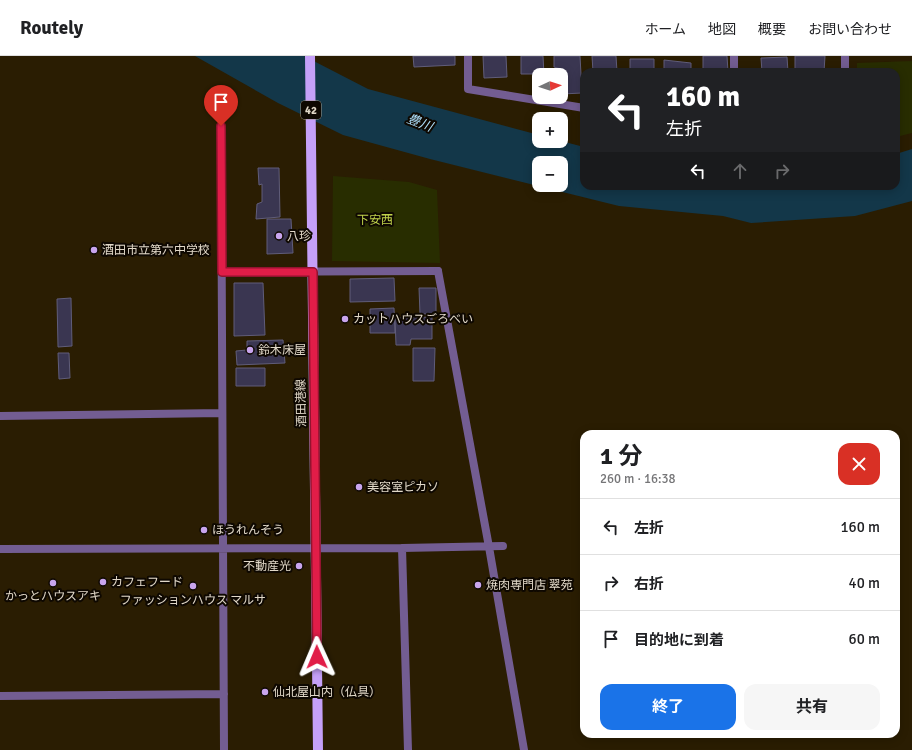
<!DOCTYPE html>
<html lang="ja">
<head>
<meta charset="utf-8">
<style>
  :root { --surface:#fff; --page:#f6f6f6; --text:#202124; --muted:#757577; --line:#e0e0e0; --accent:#1a73e8 }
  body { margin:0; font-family:Signika,"Noto Sans JP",sans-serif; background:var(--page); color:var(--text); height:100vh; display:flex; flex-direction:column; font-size:15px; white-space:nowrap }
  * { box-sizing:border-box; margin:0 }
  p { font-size:13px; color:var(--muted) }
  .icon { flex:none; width:22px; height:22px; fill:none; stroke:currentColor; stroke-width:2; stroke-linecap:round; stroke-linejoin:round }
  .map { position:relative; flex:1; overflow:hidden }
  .panel { position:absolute; left:580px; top:374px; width:320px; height:308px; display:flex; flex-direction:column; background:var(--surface); border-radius:12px; box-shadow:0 2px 10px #0003 }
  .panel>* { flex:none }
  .top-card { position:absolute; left:580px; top:12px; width:320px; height:122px; border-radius:12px; box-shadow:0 2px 10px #0003; background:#202124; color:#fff; overflow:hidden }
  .needle { width:26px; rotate:87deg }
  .controls { position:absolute; left:532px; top:12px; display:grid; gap:8px }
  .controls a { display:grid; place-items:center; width:36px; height:36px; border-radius:8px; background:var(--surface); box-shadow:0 2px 10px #0003; font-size:20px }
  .pin { position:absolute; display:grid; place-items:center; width:34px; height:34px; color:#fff; margin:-41px -17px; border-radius:50% 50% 50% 0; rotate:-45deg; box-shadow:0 0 4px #0007 }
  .pin .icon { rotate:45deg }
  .me { position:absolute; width:44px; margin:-22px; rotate:359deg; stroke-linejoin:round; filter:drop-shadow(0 0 3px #0008) }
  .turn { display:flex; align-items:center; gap:14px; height:84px; padding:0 20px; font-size:18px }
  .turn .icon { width:52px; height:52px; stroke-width:2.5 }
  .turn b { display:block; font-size:28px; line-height:34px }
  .lanes { display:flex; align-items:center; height:38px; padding:0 20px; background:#0003; justify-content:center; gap:20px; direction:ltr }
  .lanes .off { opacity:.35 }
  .round { display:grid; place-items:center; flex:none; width:42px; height:42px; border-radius:12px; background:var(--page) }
  .head { display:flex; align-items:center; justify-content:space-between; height:68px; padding:0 20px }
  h1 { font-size:24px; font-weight:700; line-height:30px }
  .primary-button { display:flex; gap:8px; margin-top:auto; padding:8px 20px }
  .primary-button a { flex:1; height:46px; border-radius:12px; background:var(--accent); color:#fff; font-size:16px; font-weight:700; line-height:46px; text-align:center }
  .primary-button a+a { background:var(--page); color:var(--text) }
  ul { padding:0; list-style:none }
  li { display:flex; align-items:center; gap:12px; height:56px; padding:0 20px; border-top:1px solid var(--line) }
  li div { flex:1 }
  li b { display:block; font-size:15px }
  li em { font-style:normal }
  header { display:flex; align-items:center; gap:24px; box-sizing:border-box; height:56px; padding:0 20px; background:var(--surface); border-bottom:1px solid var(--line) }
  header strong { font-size:19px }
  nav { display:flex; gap:22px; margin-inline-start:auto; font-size:14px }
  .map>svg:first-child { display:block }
</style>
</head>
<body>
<header>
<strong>Routely</strong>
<nav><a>ホーム</a><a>地図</a><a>概要</a><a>お問い合わせ</a></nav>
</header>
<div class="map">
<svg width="912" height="694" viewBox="0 0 912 694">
  <rect width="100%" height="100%" fill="#2a1d02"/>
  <path fill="#282d00" d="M912 5V77L896 81V16H857V7Z
    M333 120 409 126 437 134 440 207 332 205Z"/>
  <path fill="#133749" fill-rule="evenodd" d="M195 0H304L368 33 539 79V85H561L584 91V130H896V98L912 93V145L855 160 751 167 723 160 619 150 430 103 343 79 278 47ZM539 107H561V129H539Z"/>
  <path fill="#3a3651" stroke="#605d7a" d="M413 0H455V9L414 11Z
    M483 0H506L507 21 484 22Z
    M521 0H543L544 19H539V22H535V18H521Z
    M554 0H580L582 37 562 38 561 13 554 11Z
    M592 0H616L617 16H593Z
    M703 0H727L728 16H703Z
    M795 0H825L824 16H795Z
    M787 1 788 16H762L761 2Z
    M630 3H654V16H630Z
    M664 4 691 7V16H664Z
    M258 112H279L280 161 256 163 257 148 262 146V128L259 129Z
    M267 163H291L293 197 267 198Z
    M394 222 395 245 350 246V223Z
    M234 227H263L265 279 234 280Z
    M419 232H436V258H420Z
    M71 242 72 290 58 291 57 243Z
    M394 252 395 277H370V253Z
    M432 261V283H411L410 289H396L395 262Z
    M283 284 285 307 237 309 236 295 247 294V285Z
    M413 292H435L434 325H413Z
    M58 297H69L70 322 59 323Z
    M236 312H265V330H236Z"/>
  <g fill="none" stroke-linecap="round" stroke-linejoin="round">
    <path stroke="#735d92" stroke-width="8" d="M222 216 438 215"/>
    <path stroke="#735d92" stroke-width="8" d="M468 0V33L584 52
      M734 0V16
      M845 16V0
      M221 70 224 694
      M438 215 489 491 524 694
      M0 360 222 357
      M402 492 408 694
      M0 493 402 492 503 490
      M0 640 224 638"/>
    <path stroke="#c5a0f8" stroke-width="10" d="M310 0 318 694"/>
  </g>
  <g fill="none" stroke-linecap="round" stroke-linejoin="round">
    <defs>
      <path id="route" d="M221 70 222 216H313L317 601"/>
    </defs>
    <use href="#route" stroke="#92132f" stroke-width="10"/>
    <use href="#route" stroke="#e11d48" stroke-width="7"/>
  </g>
  <g fill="#c9a5ee" stroke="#0e0801" stroke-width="1.5">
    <circle cx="279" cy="180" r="4"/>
    <circle cx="94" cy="194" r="4"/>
    <circle cx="345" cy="263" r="4"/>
    <circle cx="250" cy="294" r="4"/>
    <circle cx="359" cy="431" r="4"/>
    <circle cx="204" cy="474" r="4"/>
    <circle cx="299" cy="510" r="4"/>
    <circle cx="103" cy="526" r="4"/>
    <circle cx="53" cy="527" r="4"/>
    <circle cx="478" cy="529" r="4"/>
    <circle cx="193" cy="530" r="4"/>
    <circle cx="265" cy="636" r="4"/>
  </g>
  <g text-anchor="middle" stroke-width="4" stroke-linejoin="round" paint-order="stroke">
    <rect fill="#0e0801" stroke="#a29a8c" stroke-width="1" x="301" y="45" width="20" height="18" rx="3"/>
    <g font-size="11" font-weight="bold" fill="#e1d8c8">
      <text x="311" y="58">42</text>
    </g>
    <g font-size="12" fill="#c1d34b" stroke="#0e0801">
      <text x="375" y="168">下安西</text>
    </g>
    <g font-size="12" fill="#e1d8c8" stroke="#0e0801" text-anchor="start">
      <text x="287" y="184">八珍</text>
      <text x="102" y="198">酒田市立第六中学校</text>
      <text x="353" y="267">カットハウスごろべい</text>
      <text x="258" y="298">鈴木床屋</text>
      <text x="367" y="435">美容室ピカソ</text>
      <text x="212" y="478">ほうれんそう</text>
      <text x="291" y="514" text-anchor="end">不動産光</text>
      <text x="111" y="530">カフェフード</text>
      <text x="486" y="533">焼肉専門店 翠苑</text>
      <text x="53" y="544" text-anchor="middle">かっとハウスアキ</text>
      <text x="193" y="548" text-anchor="middle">ファッションハウス マルサ</text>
      <text x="273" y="640">仙北屋山内（仏具）</text>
    </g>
    <g font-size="12" fill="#e1d8c8" stroke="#0e0801">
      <text transform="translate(301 347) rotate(-91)" y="4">酒田港線</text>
    </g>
    <g font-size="13" font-style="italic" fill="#b1e3ff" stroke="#0e0801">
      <text transform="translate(420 66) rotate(21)" y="5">豊川</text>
    </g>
  </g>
</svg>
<div class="controls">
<a><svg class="needle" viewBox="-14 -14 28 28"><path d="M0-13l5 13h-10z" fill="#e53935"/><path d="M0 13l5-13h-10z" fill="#757577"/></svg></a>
<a>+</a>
<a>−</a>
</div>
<div class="pin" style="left:221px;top:70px;background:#d93025"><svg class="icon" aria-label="arrive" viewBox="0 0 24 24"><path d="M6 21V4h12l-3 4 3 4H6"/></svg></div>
<svg class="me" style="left:317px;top:601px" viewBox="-20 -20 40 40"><path d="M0-17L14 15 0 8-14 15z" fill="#e11d48" stroke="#fff" stroke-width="4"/></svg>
<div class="top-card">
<div class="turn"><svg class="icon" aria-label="left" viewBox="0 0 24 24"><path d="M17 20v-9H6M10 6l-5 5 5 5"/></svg><div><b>160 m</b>左折</div></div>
<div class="lanes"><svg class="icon" aria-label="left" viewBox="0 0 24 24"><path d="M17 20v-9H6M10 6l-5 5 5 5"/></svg><svg class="icon off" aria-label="ahead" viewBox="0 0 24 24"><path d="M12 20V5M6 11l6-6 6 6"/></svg><svg class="icon off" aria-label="right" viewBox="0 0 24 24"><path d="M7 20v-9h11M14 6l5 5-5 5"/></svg></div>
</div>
<section class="panel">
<div class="head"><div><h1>1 分</h1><p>260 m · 16:38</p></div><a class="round" style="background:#d93025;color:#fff"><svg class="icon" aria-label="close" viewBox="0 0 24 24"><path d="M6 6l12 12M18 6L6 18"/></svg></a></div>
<ul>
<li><svg class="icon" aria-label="left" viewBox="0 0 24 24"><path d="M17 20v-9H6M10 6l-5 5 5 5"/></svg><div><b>左折</b></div><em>160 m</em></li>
<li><svg class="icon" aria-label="right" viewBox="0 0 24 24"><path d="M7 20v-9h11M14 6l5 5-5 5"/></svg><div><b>右折</b></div><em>40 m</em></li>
<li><svg class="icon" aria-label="arrive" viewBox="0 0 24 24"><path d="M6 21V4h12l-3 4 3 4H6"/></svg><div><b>目的地に到着</b></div><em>60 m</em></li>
</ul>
<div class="primary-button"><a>終了</a><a>共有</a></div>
</section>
</div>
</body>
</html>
